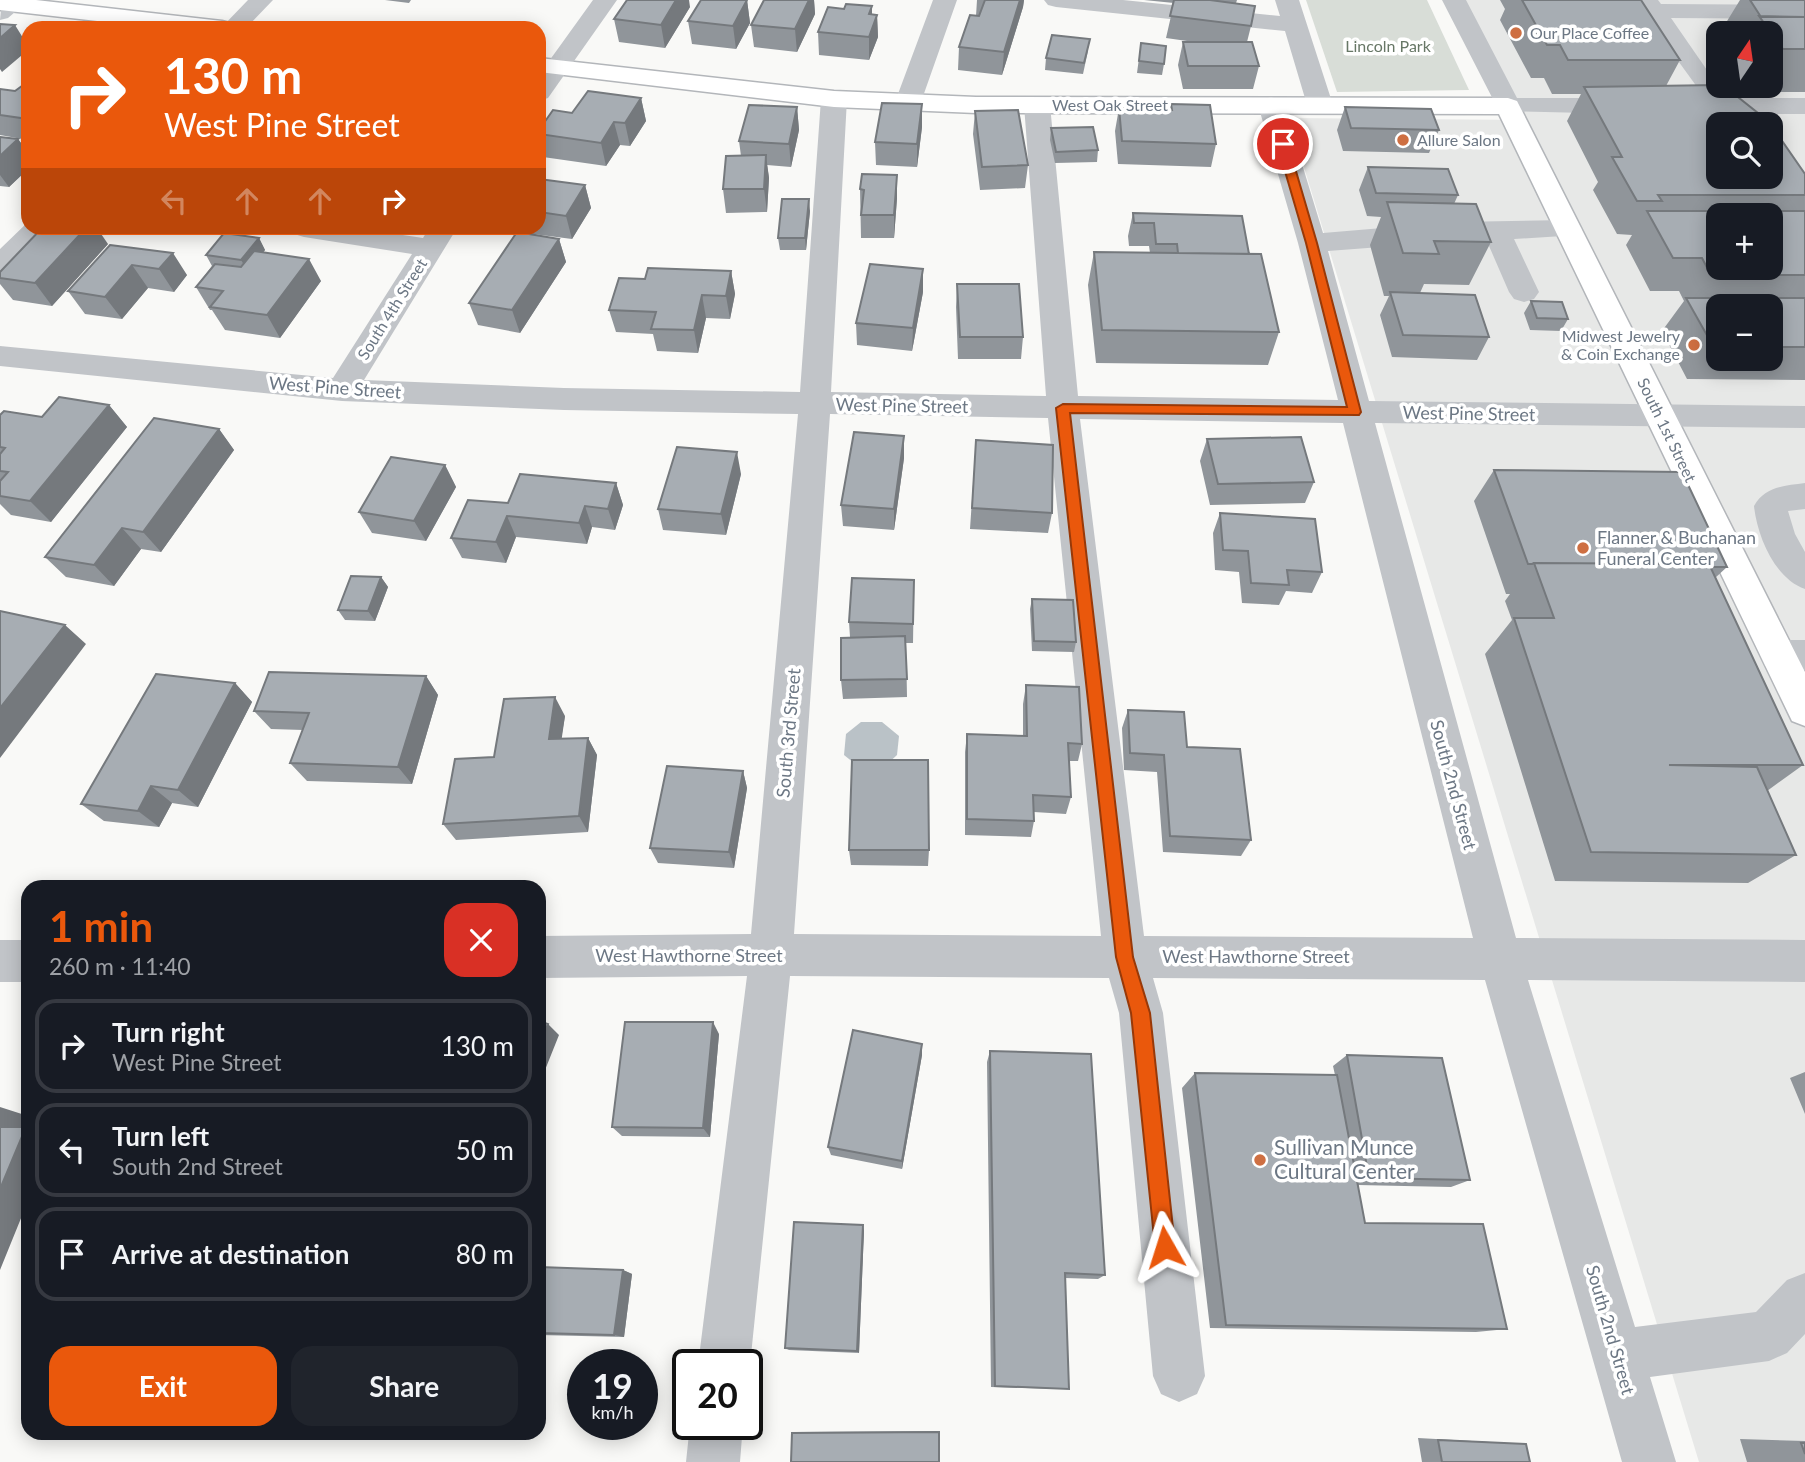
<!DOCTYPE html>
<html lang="en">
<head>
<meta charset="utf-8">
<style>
  :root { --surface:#171b24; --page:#20242c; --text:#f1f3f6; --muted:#9ea1a6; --line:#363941; --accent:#ea580c }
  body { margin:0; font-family:Lato,sans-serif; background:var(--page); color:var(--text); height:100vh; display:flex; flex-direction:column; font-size:26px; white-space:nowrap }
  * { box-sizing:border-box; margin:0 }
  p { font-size:23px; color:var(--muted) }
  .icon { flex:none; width:38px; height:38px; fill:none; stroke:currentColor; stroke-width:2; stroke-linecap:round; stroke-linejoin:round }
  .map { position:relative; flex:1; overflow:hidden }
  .drawer { position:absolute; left:21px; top:880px; width:525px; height:560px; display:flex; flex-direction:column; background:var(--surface); border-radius:21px; box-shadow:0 4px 18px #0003 }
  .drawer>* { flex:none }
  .top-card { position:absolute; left:21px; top:21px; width:525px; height:214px; border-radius:21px; box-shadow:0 4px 18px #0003; background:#ea580c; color:#fff; overflow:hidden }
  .needle { width:46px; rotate:13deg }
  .fabs { position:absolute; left:1706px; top:21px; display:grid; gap:14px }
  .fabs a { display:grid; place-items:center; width:77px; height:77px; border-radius:14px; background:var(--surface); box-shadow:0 4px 18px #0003; font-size:35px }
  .speed { position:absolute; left:567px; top:1349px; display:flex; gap:14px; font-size:35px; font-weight:700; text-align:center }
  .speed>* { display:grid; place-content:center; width:91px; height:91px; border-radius:50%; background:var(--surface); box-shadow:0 4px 18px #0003; line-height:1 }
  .speed small { font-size:18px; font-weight:400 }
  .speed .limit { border:4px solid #111; border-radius:10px; background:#fff; color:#111 }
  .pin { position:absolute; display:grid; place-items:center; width:60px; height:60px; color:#fff; margin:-30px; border:4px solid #fff; border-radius:50%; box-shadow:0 2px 7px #0007 }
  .me { position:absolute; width:77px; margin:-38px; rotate:354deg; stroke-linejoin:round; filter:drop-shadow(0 0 5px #0008) }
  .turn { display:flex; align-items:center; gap:24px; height:147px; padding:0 28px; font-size:32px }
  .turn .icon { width:91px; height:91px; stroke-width:2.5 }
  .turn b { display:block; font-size:49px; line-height:60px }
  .lanes { display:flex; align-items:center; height:66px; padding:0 28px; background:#0003; justify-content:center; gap:35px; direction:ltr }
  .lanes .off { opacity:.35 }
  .round { display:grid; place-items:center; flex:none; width:74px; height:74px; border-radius:21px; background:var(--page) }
  .summary { display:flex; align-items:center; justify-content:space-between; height:119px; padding:0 28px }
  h1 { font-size:42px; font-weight:700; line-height:52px; color:var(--accent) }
  .action { display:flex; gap:14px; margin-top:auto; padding:14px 28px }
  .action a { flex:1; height:80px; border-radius:21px; background:var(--accent); color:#fff; font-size:28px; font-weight:700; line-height:80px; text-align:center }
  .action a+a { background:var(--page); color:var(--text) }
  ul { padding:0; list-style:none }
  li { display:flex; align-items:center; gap:21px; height:94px; margin:0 14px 10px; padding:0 14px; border:4px solid var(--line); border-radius:21px }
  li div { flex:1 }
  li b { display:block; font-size:26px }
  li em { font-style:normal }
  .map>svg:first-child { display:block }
</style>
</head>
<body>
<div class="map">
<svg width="1805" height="1462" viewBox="0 0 1805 1462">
  <rect width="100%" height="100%" fill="#f9f9f7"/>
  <path fill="#e7e8e7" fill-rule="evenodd" d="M1460 0H1805V1462H1699L1289 118 1525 120ZM1718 33H1771V86H1718ZM1718 124H1771V177H1718ZM1718 215H1771V268H1718ZM1718 306H1771V359H1718Z"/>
  <path fill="#d8ddd7" d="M1306 0H1427L1469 90 1337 92Z"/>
  <path fill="#bac2c7" d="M861 722H882L899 736 897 755 883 768 859 767 844 755 846 734Z"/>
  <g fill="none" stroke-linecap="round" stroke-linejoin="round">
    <defs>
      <path id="major" d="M0 0H36L222 21 230 23 234 28H159L0 10Z
        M539 58 834 91 976 97 1508 98 1517 101 1805 672V726L1792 721 1499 114 976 113 834 107 539 72Z"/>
    </defs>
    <use href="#major" stroke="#b3b6ba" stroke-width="3"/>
    <path fill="#c1c4c8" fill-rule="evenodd" d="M2 0H29L8 18 0 20Z
      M248 0H273L246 28H221Z
      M593 0H617L548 98 539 101V75Z
      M933 0H957L921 102 917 107 908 110 899 107 895 102Z
      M1044 0H1123L1280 16 1275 0H1299L1333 105 1329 110 1320 113 1311 110 1307 105 1285 31 1056 7 1048 5Z
      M1442 0H1466L1517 98H1628L1637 101 1641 106 1637 111 1628 114 1499 111Z
      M1634 0H1658L1661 4 1805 5V19L1671 18 1718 86 1734 98H1805V114H1750L1747 120C1730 125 1732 117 1720 114 1711 111 1700 114 1690 111L1686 106 1690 101 1705 98Z
      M834 91 843 94 847 99 831 392 1046 396 1024 105 1028 100 1037 97 1046 100 1050 105 1078 396 1338 400 1298 243 1258 105 1262 100 1271 97 1280 100 1284 105 1323 233 1454 222 1568 220 1578 223 1582 229 1578 235 1514 239 1539 292 1534 299 1524 302 1514 299 1509 292 1486 239 1328 251 1369 401 1805 406V428L1375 423 1516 938 1805 940V982L1528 980 1635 1327 1756 1312 1787 1280 1805 1273V1334L1787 1353 1769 1361 1650 1377 1676 1462H1622L1485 980 1153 978 1163 1013 1205 1376 1197 1394 1179 1402 1161 1394 1153 1376 1119 1013 1109 978 790 976 750 1365 747 1371V1365H698L747 976 539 978V936L751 934 798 414 564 410 342 401 0 366V346L333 378 412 254 304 237 294 234 290 228H356L423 238 429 228H457L364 380 564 388 800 392 821 99 825 94ZM830 414 1048 418 1101 936 794 934ZM1080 419 1343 423 1473 938 1144 936Z
      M0 140 28 143V159L0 156Z
      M28 222V228H52L10 273 0 275V249Z
      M1805 483V509L1788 511 1795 534 1805 552V589C1775 579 1757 536 1754 506 1765 486 1784 486 1805 483Z
      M1778 640H1805V670H1778L1765 666 1760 655 1765 644Z
      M0 940H28V982H0Z
      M690 1424H743L740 1462H686Z"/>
    <use href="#major" fill="#fff" fill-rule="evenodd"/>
  </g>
  <path fill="#90959a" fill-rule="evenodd" d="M385 0H411L409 3Z
    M747 0 750 23 736 49 692 44 688 21Z
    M764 0H814L815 14 797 52 754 47 751 25Z
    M977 0H1024L1023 7 1002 75 958 70 959 47 976 16Z
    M1144 0H1237L1236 3 1251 26 1247 42 1259 66 1253 89H1183L1178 65 1183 42H1194L1166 38 1174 3Z
    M1500 0H1641L1680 60 1666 86 1805 174V380L1687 379 1662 331 1684 301 1679 291H1650L1626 245 1632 235 1617 234 1593 190 1598 182 1567 121 1581 94H1552L1544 78H1531L1500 20 1505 9ZM1718 306H1771V359H1718Z
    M1740 0H1805V92H1755L1751 86H1771V33H1729L1724 26Z
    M690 7 665 48 619 42 614 19Z
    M872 14 877 15 878 37 869 60 819 55 818 32Z
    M1141 43 1164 64 1162 75 1137 73Z
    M1088 51 1083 74 1045 70 1046 58Z
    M28 83V140L0 135V89L15 91Z
    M641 98 646 121 630 146 620 145 606 166 543 157 539 141V130L572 113Z
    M1171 104 1216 144 1211 167 1118 164 1115 131 1119 108 1170 110Z
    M797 107 799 130 791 167 767 165 769 178 767 212 726 213 723 189 741 156 739 141Z
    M1345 107 1439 130 1429 153 1343 151 1337 130Z
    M975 111 1028 165 1025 188 980 190 973 134Z
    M922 127 917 167 876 165 875 142Z
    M1051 128 1098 150 1097 162 1055 163 1050 140Z
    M0 137 18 139 28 153V169L9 187 0 186Z
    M1368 167 1458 195 1454 204 1491 242 1469 285 1424 284 1420 293 1489 337 1477 360 1392 357 1380 315 1389 296H1384L1370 245 1381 217 1367 216 1359 190Z
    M862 174 897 198 894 238H861L860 189Z
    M539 179 585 185 591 208 572 239 510 231 509 228H539Z
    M810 211 806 250H780L778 238Z
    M1133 213 1249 254 1279 332 1268 365 1096 363 1088 285 1094 252 1150 253 1149 246H1129L1128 236Z
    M259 238 265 250 263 252 321 281 280 338 225 330 212 310H210L196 287 212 266 206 255Z
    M559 239 566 262 520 333 478 325 469 303Z
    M108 244 52 306 13 300 0 284V272Z
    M110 245 187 275 174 292 148 288 122 319 85 314 68 291Z
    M731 271 735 294 730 319 706 318 698 353 657 351 653 334 616 332 609 310 645 279Z
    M957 284 1023 337 1021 359H958L956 307Z
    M923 292 912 351 857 345 856 323Z
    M1531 301 1568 319 1561 331 1530 330 1524 313Z
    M109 405 127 427 51 522 11 515 0 504V415L42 417Z
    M219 429 234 450 161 552 141 549 114 586 66 577 45 557Z
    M904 436V458L894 530 843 526 841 505Z
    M1207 439 1314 482 1305 503 1210 505 1200 461Z
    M976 440 1052 513 1048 533 970 529Z
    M445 465 456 487 426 541 372 533 359 512Z
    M1494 470 1727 567 1715 578 1803 765 1767 791 1796 855 1748 883 1555 881 1485 654 1512 620 1505 601 1510 594H1506L1474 501Z
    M741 474 726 535 663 530 658 509Z
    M616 483 623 505 615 530 592 527 587 544 516 537 506 563 462 558 451 538 508 503Z
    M1220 513 1322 572 1312 593 1286 591 1279 605 1242 603 1239 572 1215 570 1213 533Z
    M381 577 388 587 375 621 345 620 338 610Z
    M914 580 913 643H906L907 697 843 699 841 680 850 637 849 622Z
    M1032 599 1076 642 1074 652 1032 651 1030 609Z
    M426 676 438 695 412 784 307 781 290 763 303 730 271 729 254 711Z
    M235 683 252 702 198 807 172 803 159 827 104 821 81 804Z
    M1026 685 1082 744 1078 761H1069L1071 797 1066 814 1034 812V821L1031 837 965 835V752L967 734 1023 736V704Z
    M1128 710 1251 840 1241 856 1163 852 1157 772 1124 770 1122 728Z
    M565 716 561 739 588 738 597 755 588 832 456 840 443 824 494 757Z
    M743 771 747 788 734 868 658 863 650 848Z
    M849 850H929L928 866 851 865Z
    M719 1034 710 1137 622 1136 612 1127Z
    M922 1044V1055L902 1169 831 1155 828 1147Z
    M990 1051 1105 1275 1098 1279 1065 1278 1063 1389 991 1387 987 1062Z
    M1347 1055 1470 1180 1451 1187 1358 1185 1365 1223 1507 1329 1476 1332 1210 1328 1182 1088 1195 1073 1335 1075 1333 1066Z
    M1805 1072V1114L1790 1078Z
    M864 1230 859 1353 789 1350 785 1348Z
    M539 1267 623 1270 632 1274 624 1337 539 1335Z
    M937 1431 939 1432 792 1433 796 1432Z
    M1418 1438 1526 1444 1530 1462H1422Z
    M1740 1439 1805 1441V1462H1747Z"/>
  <path fill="#75797d" d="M676 0H689L690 7 665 48 661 25Z
    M747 0 750 23 736 49 733 26Z
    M809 0H814L815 14 797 52 795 29Z
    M1020 0H1024L1023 7 1002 75 1004 52Z
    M872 6V27L877 15 878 37 869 60V14Z
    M15 25 28 46V50L2 72 0 69V38Z
    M641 98 646 121 630 146 625 123Z
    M922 104V127L917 167V144Z
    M797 107 799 130 791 167 789 144Z
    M614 122 620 145 606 166 601 143Z
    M18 139 28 153V169L9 187 0 175V156Z
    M766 155 769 178 767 212 764 189Z
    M897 175V198L894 238V215Z
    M585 185 591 208 572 239 566 216Z
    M809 199 810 211 806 250 805 238Z
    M86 228H97L108 244 52 306 35 283Z
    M259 238 265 250 248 271 241 260Z
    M559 239 566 262 520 333 512 310Z
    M173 253 187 275 174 292 159 269Z
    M309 259 321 281 280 338 267 315Z
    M132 265 148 288 122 319 105 297Z
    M923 269V292L912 351 913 328Z
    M731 271 735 294 730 319 726 296Z
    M702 295 706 318 698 353 694 330Z
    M109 405 127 427 51 522 30 501Z
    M219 429 234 450 161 552 143 532Z
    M904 436V458L894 530V509Z
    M737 452 741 474 726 535 721 514Z
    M445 465 456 487 426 541 414 521Z
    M616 483 623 505 615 530 608 509Z
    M585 506 592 527 587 544 579 523Z
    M507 516 516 537 506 563 496 542Z
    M122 528 141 549 114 586 94 565Z
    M381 577 388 587 375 621 368 611Z
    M65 625 86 644 0 758V708Z
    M426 676 438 695 412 784 398 767Z
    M235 683 252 702 198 807 178 790Z
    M555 697 565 716 559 757 549 739Z
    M588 738 597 755 588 832 579 816Z
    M743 771 747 788 734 868 729 852Z
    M151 786 172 803 159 827 138 811Z
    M713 1022 719 1034 710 1137 703 1128Z
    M548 1024 559 1035 539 1085V1046Z
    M922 1044V1055L902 1169V1161Z
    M0 1107 28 1116 19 1135 0 1129Z
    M26 1127 28 1128V1201L0 1270V1189Z
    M863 1225 864 1230 859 1353 857 1351Z
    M623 1270 632 1274 624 1337 614 1335Z"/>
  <path fill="#a7adb3" stroke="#75797d" stroke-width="2" fill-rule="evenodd" d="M627 0H676L661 25 614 19Z
    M701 0H747L733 26 688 21Z
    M764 0H809L795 29 751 25Z
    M985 0H1020L1004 52 959 47 970 15 979 16Z
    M1174 0H1210L1255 6 1251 26 1170 16Z
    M1522 0H1641L1680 60H1568L1560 45H1547Z
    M1750 0H1805V17H1761Z
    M846 4 872 6 869 14 877 15 869 37 818 32 828 7 844 9Z
    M1759 16 1805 17V49H1783Z
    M0 24 15 25 0 38Z
    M1052 35 1090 39 1084 63 1046 58Z
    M1183 42H1252L1259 66H1188Z
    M1141 43 1166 46 1164 64 1139 61Z
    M26 83H28V119L0 115V89L15 91Z
    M1718 85V86H1724L1768 121 1770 124H1718V177H1771V125L1805 174V195H1658L1662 201H1637L1612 157H1622L1584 87Z
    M588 91 641 98 625 123 614 122 601 143 539 134V130L553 110 572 113Z
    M882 103 922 104 917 144 875 142Z
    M1171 104 1210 105 1216 144 1122 141 1119 108 1172 110Z
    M749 105 797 107 789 144 739 141Z
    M1345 107 1431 109 1439 130 1351 128Z
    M1018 110 1028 165 982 167 975 111Z
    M1093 127 1098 150 1056 152 1051 128Z
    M0 137 18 139 0 156Z
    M766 155 764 189H723L726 156Z
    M1368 167 1448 169 1458 195 1376 193Z
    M862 174 897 175 894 215H861L864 190 860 189Z
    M539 179 585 185 566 216 539 212Z
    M782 199H809L805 238H778Z
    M1387 202 1476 204 1491 242 1434 241 1439 254 1403 253Z
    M1647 211H1805V275H1711L1702 258H1673ZM1718 215H1771V268H1718Z
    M1133 213 1242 216 1249 254 1178 253 1177 244H1156L1154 223H1134Z
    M42 228H86L35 283 0 278V272Z
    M517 232 559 239 512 310 469 303Z
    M224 233 259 238 241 260 206 255Z
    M110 245 173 253 159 269 132 265 105 297 68 291Z
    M254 251 309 259 267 315 210 307 223 291 196 287 215 264 241 267Z
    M1094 252 1261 254 1279 332 1102 330Z
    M870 264 923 269 913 328 856 323Z
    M648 268 731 271 726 296 702 295 694 330 651 329 656 312 609 310 619 278 645 279Z
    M957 284H1019L1023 337H960Z
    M1390 292 1475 295 1489 337 1403 335Z
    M1686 298H1805V347H1771V306H1718V346H1713Z
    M1531 301 1562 302 1568 319 1537 318Z
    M59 397 109 405 30 501 0 496V481L8 472 0 471V454L5 448 0 447V415L4 411 42 417Z
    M154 418 219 429 143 532 122 528 94 565 45 557Z
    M854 432 904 436 894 509 841 505Z
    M1301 437 1314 482 1218 484 1207 439Z
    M976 440 1053 445 1052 513 972 508Z
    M677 447 737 452 721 514 658 509Z
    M391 457 445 465 414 521 359 512Z
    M1494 470 1682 472 1727 567H1710L1709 564 1534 563 1532 564H1528Z
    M520 474 616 483 608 509 585 506 579 523 507 516 496 542 451 538 468 500 508 503Z
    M1220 513 1315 519 1322 572 1287 570 1289 585 1251 583 1248 551 1223 550Z
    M1534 563 1709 564 1803 765H1669L1757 767 1796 855 1591 852 1514 618H1554Z
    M351 576 381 577 368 611 338 610Z
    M852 578 914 580 913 624 849 622Z
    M1032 599 1073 600 1076 642 1034 641Z
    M0 611 65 625 0 708Z
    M905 636 907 679 841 680V638Z
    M269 672 426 676 398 767 290 763 309 713 254 711Z
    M156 674 235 683 178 790 151 786 138 811 81 804Z
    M1026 685 1079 687 1082 744 1068 743 1071 797 1033 795 1034 821 967 819V734L1027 736Z
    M555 697 549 739 588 738 579 816 443 824 455 759 494 757 504 699Z
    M1128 710 1184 712 1187 747 1240 749 1251 840 1170 836 1164 755 1130 753Z
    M852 760H928L929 850H849Z
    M667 766 743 771 729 852 650 848Z
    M539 1021 548 1024 539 1046Z
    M625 1022H713L703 1128 612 1127Z
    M853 1030 922 1044 902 1161 828 1147Z
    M990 1051 1091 1054 1105 1275 1065 1273 1069 1389 995 1386Z
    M1347 1055 1442 1058 1470 1180 1369 1178Z
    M1195 1073 1337 1075 1365 1223 1483 1224 1507 1329 1226 1325Z
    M0 1127H26L0 1189Z
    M794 1222 863 1225 857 1351 785 1348Z
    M539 1267 623 1270 614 1335 539 1333Z
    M939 1432V1462H791L792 1433Z
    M1438 1440 1526 1444 1530 1462H1442Z
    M1801 1443H1805V1454Z"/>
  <path fill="#ea580c" stroke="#983908" stroke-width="2" d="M1283 141 1288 144 1317 243 1361 412 1359 415 1070 413 1133 957 1150 1013 1175 1247 1172 1254 1165 1257 1158 1254 1155 1247 1131 1013 1116 957 1056 408 1063 404 1347 407 1306 243 1277 144Z"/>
  <g fill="#ce6f42" stroke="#fff" stroke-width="2.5">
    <circle cx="1516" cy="33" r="7"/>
    <circle cx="1403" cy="140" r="7"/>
    <circle cx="1694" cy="345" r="7"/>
    <circle cx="1583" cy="548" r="7"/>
    <circle cx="1260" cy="1160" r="7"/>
  </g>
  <g text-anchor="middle" stroke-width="7" stroke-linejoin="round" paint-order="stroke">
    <g font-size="16" fill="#6c7784" stroke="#fff" text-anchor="start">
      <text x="1530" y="39">Our Place Coffee</text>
      <text x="1417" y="146">Allure Salon</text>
      <text x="1680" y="342" text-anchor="end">Midwest Jewelry<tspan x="1680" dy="18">&amp; Coin Exchange</tspan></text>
    </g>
    <g font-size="16" fill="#677766" stroke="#fff">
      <text x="1388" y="52">Lincoln Park</text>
    </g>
    <g font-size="16" fill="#6c7784" stroke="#fff">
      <text x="1110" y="111">West Oak Street</text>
      <text transform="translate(392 309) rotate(-58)" y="6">South 4th Street</text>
      <text transform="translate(1667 430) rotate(64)" y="6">South 1st Street</text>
    </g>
    <g font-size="18" fill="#6c7784" stroke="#fff">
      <text transform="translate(335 388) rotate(4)" y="6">West Pine Street</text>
      <text transform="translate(902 406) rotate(1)" y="6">West Pine Street</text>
      <text transform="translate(1469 414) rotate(1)" y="6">West Pine Street</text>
      <text transform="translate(789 733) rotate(-85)" y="6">South 3rd Street</text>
      <text transform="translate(1453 785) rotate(75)" y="6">South 2nd Street</text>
      <text x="689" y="962">West Hawthorne Street</text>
      <text x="1256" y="963">West Hawthorne Street</text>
      <text transform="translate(1610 1330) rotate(74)" y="6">South 2nd Street</text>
    </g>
    <g font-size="18" fill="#6c7784" stroke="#fff" text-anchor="start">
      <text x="1597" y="544">Flanner &amp; Buchanan<tspan x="1597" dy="21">Funeral Center</tspan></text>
    </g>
    <g font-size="21" fill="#6c7784" stroke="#fff" text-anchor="start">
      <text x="1274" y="1155">Sullivan Munce<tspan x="1274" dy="24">Cultural Center</tspan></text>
    </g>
  </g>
</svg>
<div class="fabs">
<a><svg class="needle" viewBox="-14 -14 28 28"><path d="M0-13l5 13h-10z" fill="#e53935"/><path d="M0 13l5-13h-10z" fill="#9ea1a6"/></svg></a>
<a><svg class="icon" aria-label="search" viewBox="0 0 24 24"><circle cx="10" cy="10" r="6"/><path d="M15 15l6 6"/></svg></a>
<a>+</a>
<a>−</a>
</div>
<div class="speed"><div>19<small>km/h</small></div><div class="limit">20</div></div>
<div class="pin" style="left:1283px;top:144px;background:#d93025"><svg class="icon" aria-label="arrive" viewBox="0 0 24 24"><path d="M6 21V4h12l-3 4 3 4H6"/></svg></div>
<svg class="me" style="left:1165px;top:1247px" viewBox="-20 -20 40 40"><path d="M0-17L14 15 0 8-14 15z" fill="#ea580c" stroke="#fff" stroke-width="4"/></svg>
<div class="top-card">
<div class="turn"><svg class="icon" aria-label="right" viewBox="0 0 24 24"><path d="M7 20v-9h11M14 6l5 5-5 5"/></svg><div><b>130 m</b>West Pine Street</div></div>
<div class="lanes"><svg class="icon off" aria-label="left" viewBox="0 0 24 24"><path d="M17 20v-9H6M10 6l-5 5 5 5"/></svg><svg class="icon off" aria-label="ahead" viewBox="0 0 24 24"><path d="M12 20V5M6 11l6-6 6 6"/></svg><svg class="icon off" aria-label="ahead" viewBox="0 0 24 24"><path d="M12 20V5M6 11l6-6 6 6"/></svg><svg class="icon" aria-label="right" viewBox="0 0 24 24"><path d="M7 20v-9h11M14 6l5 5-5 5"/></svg></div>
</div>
<section class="drawer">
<div class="summary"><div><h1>1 min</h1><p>260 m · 11:40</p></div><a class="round" style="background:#d93025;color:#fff"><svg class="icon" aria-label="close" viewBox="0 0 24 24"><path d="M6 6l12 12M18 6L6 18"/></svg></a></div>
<ul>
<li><svg class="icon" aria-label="right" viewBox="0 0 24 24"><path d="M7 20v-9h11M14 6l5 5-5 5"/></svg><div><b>Turn right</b><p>West Pine Street</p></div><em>130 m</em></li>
<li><svg class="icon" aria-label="left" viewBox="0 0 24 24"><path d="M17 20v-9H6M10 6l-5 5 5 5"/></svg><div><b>Turn left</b><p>South 2nd Street</p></div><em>50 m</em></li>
<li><svg class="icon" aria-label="arrive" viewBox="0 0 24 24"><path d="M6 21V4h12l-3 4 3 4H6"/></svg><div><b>Arrive at destination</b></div><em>80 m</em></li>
</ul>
<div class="action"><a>Exit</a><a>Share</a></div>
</section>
</div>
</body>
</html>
